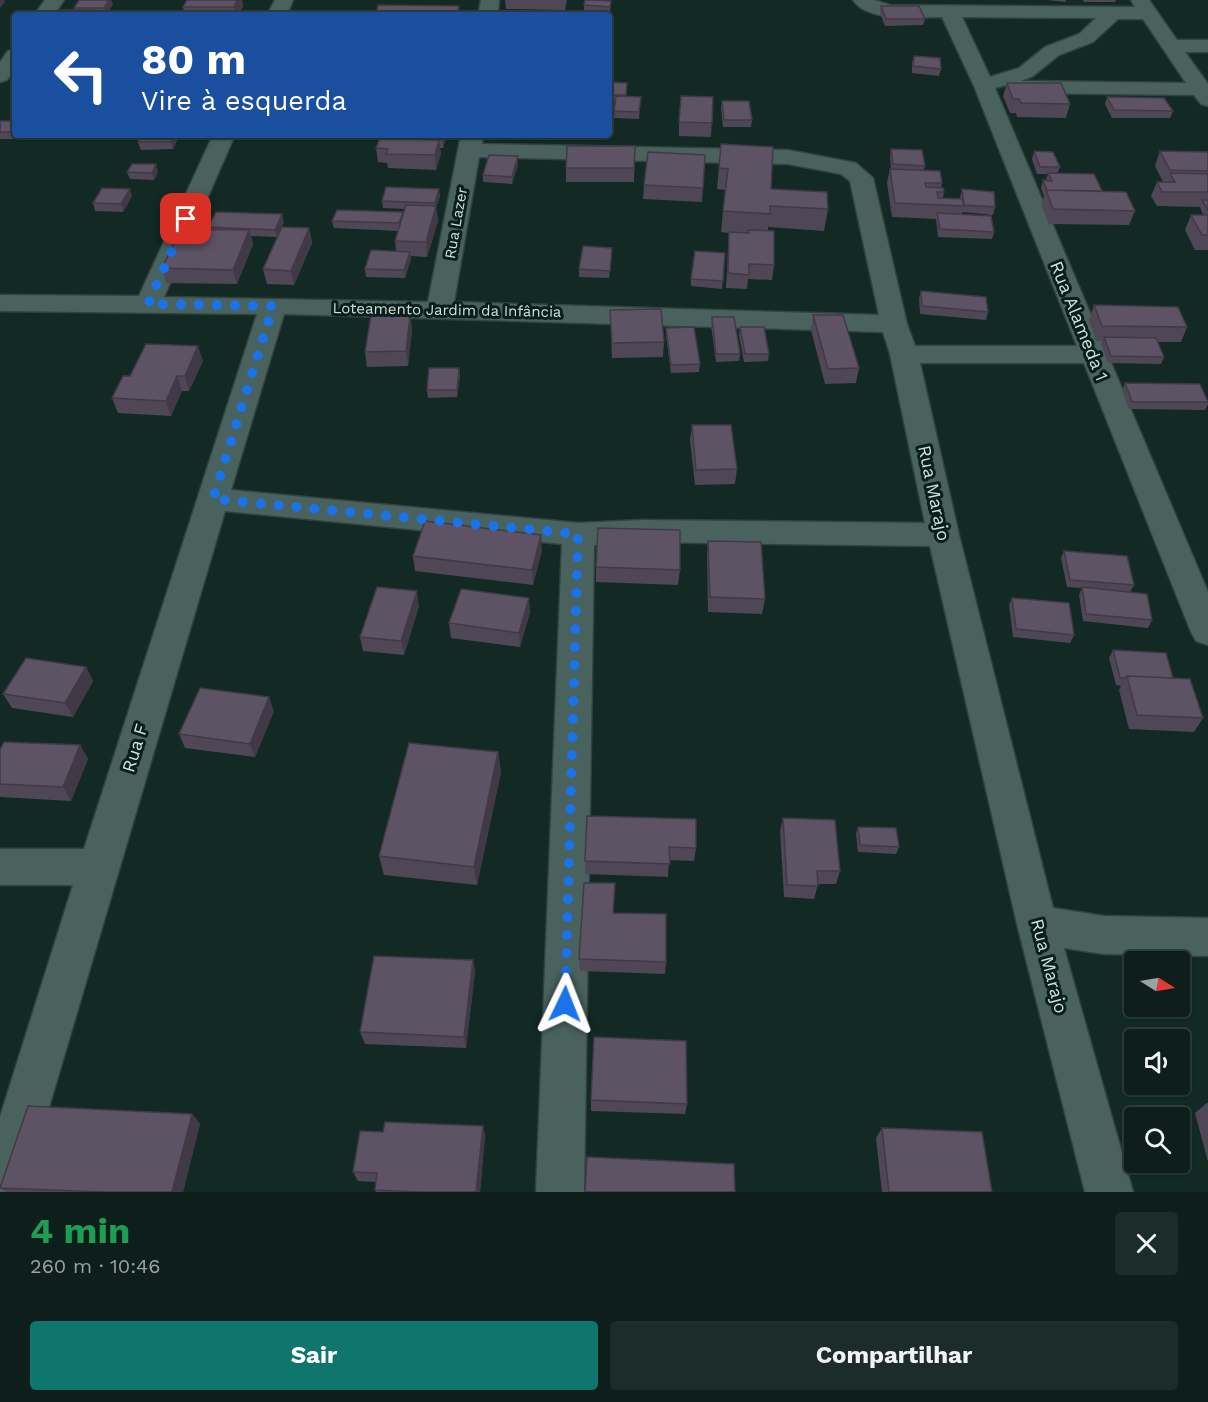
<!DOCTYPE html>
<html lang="pt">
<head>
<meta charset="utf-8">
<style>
  :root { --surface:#0e1f1b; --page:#1c2c28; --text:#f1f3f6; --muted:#9ba2a3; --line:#2e3d3a; --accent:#0f766e }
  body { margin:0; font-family:"Work Sans",sans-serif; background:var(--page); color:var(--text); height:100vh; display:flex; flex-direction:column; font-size:22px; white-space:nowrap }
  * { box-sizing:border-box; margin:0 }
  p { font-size:20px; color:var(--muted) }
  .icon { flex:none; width:33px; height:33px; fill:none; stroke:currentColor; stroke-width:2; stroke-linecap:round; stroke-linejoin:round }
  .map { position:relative; height:1192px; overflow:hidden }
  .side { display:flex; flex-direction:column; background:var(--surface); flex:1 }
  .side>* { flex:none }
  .guide { position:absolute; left:12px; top:12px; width:600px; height:126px; border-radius:6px; box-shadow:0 2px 4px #0004,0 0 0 2px var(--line); background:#1a4fa0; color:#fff; overflow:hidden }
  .needle { width:39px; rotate:101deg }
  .tools { position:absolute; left:1124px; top:951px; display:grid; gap:12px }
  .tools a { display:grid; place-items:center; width:66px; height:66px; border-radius:6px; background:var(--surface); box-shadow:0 2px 4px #0004,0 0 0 2px var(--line); font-size:30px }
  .pin { position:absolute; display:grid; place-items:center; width:51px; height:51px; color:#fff; margin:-26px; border-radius:12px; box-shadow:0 3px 9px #0006 }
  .me { position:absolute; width:66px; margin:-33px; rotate:2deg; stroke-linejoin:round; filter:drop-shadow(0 0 4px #0008) }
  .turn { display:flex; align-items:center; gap:21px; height:126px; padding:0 30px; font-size:27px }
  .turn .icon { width:78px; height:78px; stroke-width:2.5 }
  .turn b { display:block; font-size:42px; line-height:51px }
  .round { display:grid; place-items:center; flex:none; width:63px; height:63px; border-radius:6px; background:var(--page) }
  .head { display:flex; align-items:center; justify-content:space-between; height:102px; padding:0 30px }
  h1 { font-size:36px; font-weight:700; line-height:45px; color:#1e9e55 }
  .action { display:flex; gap:12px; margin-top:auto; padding:12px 30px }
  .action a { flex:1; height:69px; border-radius:6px; background:var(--accent); color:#fff; font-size:24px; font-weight:700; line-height:69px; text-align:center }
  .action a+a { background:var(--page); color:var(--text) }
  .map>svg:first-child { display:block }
</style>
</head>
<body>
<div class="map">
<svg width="1208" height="1192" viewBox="0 0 1208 1192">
  <rect width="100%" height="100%" fill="#122924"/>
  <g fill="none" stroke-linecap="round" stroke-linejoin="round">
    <defs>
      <path id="minor" d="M45 0H64L54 15H34Z
        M275 0H293L287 15H267Z
        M481 0H499L498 15H478Z
        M853 0H874L890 5 1135 7 1131 0H1149L1177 40H1208V52H1185L1208 84V106L1201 104 1194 95 1019 93 1012 91 1009 87 1010 84 995 88 1208 592V645L1196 641 1191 632 1084 363H920L959 535 1053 908 1104 916 1208 918V956L1104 954 1064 948 1133 1192H1085L1017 924 930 546 643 542 594 545 584 1192H536L562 544 225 511 24 1192H0V1117L73 885H0V849H84L257 314 0 311V295L139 296 213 135H235L164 297 428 302 461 135H483L482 144 788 150 856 163 873 178 907 324 915 346H1077L974 86 942 17C918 17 868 23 853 0ZM962 17 1096 18 1079 34 1045 47 1019 68 990 77ZM1118 19H1143L1186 83 1021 81 1033 76 1059 55 1093 42ZM479 157 788 164 841 174 850 181 879 315 454 302ZM284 314 883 332 890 354 925 523 643 520 578 523 231 490Z
        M15 49V69L7 80 0 82V62L8 51Z"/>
    </defs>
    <use href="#minor" stroke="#32423f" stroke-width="3"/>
    <use href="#minor" fill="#4a625d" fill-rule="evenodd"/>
  </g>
  <path fill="#504756" d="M187 0H242L243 6 239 15H185L183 7Z
    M505 0H567L565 10 506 9Z
    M1047 0H1066V2Z
    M1083 0H1116L1115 2H1084Z
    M611 1 610 13 584 12V5Z
    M113 4 106 15H55L74 10V8Z
    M881 6 925 19 923 25 885 26 880 13Z
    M914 56 941 69 939 76 912 73V63Z
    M609 82 627 83 626 96 640 104 639 119 614 118 615 102H609Z
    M1007 83 1070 104 1066 118 1017 117 1016 113H1010L1003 96Z
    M15 86V103L11 92Z
    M713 97 711 137 679 136V122Z
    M1107 97 1173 111 1170 118H1112L1105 104Z
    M722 101 752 120 751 127H723L721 108Z
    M0 121H15V135H33L31 139H0Z
    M381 135H447L443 148H440L441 154 436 170 388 168 387 163 378 162 376 148Z
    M178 138 173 149 141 150 138 142Z
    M721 144 771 189 828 209 824 231 768 227V231L774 265 772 280 748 279 747 289 726 288 729 233 721 232 725 190 717 189Z
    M635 146 634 182H566V168Z
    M891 149 925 166 924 170 942 183 941 188 944 192 943 198H960L962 189 995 207 993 215 962 212V215L994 232 992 239 938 237 936 219 892 217 887 183 890 169H891L890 156Z
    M1034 151 1060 167 1057 174 1101 191 1135 211 1129 225 1049 224 1041 205 1044 196 1041 188 1043 180H1046L1048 174H1037L1032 159Z
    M1160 151 1208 152V250H1195L1185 230 1191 215H1203L1200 207 1157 206 1151 196 1157 182H1163L1155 166Z
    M705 155 702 202 643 199 644 185Z
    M518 164 512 184 483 182V175Z
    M127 172H158L154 180 130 179Z
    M132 196 123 212 95 211 93 203Z
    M440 196 436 208 438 221 427 257 410 256 411 259 405 278 366 277 365 269 396 251 395 241 398 231 334 228 332 221 403 215 405 209 383 208 382 201Z
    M284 222 277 237 251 236 253 244 237 284 166 283 162 268 209 229 208 227Z
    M309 228 312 243 294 285 267 284 263 269Z
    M612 248 609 278 579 277V269Z
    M725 253 722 289 691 286V279Z
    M921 291 988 312 986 320 920 314 919 298Z
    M1094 305 1187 327 1181 342H1158L1164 357 1161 364 1108 363 1101 344 1103 341H1096L1089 320Z
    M610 310 664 342 663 357 612 358Z
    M410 315 412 330 408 366 367 367 365 352Z
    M813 315 859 368 856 383 825 384 811 330Z
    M712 317 740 354 739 361 716 362 711 325Z
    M740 327 769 354 768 361 744 362 739 335Z
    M666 328 700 364 699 372 671 373 666 336Z
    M203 361 189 391H182L171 416 118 413 112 398 130 376Z
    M459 368 460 375 457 397 428 398 427 390Z
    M1125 383 1208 401V404L1205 410 1129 409 1122 391Z
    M692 425 737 469 735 484 695 485 690 440Z
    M708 541 765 599 762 614 708 612 707 556Z
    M542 550 533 585 415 571 413 556Z
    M1064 551 1134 585 1130 592 1152 620 1148 628 1083 621 1079 595 1082 588 1067 587 1061 558Z
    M596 567 680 570 678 585 596 582Z
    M1012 598 1074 635 1070 643 1013 637 1009 605Z
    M419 606 404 655 363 651 360 637Z
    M530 612 520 647 451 638 449 623Z
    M1113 650 1173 678 1203 718 1194 732 1129 729 1119 690 1121 686 1116 685 1109 658Z
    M86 667 93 681 73 717 12 708 3 694Z
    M274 711 255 757 185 748 179 734Z
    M80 745 88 759 71 801 0 797V750Z
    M498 752 501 772 477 885 384 875 379 856Z
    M587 816 696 848 694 861 669 860 668 877 585 874Z
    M783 818 840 871 836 884H818L814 899 784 897 780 831Z
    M858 827 899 847 896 854 858 852 856 834Z
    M614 896V913L666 962 665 974 580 971 579 959Z
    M473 960 475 972 466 1048 365 1044 360 1032Z
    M591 1100 687 1104 685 1114 591 1111Z
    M1207 1103H1208V1162L1195 1113Z
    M192 1114 200 1124 183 1192H6L0 1188Z
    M483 1126 485 1136 480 1192H376L375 1190 376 1182 358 1181 353 1172 383 1132Z
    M882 1128 992 1192H882L876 1138Z"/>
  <path fill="#413a46" d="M0 0H4L5 2 0 8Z
    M109 0H111L113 4 106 15 104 8Z
    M237 0H242L243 6 239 15H236L234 7Z
    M174 135H177L178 138 173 149 171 142Z
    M442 135H447L443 148Z
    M439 140 441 154 436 170 435 155Z
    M518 156V164L512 184V177Z
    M156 164 158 172 154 180 152 173Z
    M130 189 132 196 123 212 121 204Z
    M439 189 440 196 436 208 438 221 427 257 426 242 435 208V203Z
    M282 214 284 222 277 237 275 230Z
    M309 228 312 243 294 285 291 271Z
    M249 230 253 244 237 284 233 270Z
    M410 252 411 259 405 278 404 270Z
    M410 315 412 330 408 366 406 351Z
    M198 346 203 361 189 391 185 376Z
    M459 368 460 375 457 397V390Z
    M177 376 182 391 171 416 166 401Z
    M541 535 542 550 533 585 532 570Z
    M417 591 419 606 404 655 401 641Z
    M529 598 530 612 520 647 519 633Z
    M86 667 93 681 73 717 65 703Z
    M269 697 274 711 255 757 250 744Z
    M80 745 88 759 71 801 63 787Z
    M498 752 501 772 477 885 474 867Z
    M473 960 475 972 466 1048 464 1037Z
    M192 1114 200 1124 183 1192H172Z
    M483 1126 485 1136 480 1192H476Z"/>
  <path fill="#5d5364" stroke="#413a46" stroke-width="1.5" d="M79 0H109L104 8H74Z
    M187 0H237L234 7H183Z
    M585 0H593L611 1 610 7 584 5Z
    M378 5 459 6 457 15H376Z
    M881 6H919L925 19H886Z
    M58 10H95L92 15H55Z
    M914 56 940 58 941 69 913 66Z
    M609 82 627 83 626 95H609Z
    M1007 83H1061L1070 104 1021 103 1019 99H1013Z
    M15 86V92H11Z
    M616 96 641 97 639 112 614 111Z
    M681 96 713 97 712 123 679 122Z
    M1107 97 1164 98 1173 111 1114 110Z
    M722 101H749L752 120H724Z
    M0 121H15V132H0Z
    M142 135H174L171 142H138Z
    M381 135H407L406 139 439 140 435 155 386 154 388 149 376 148Z
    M721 144 773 147 771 189 827 192 828 209 770 206V214L723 211 728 169 719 168Z
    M567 146H635L634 168H566Z
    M891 149 922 150 925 166 893 164Z
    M1034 151 1053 152 1060 167H1040Z
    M1160 151 1208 152V171L1170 170Z
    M648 152 705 155 703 188 644 185Z
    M489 155 518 156 512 177 483 175Z
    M132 164H156L152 173 127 172Z
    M890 169 940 171 942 183H925L926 187 943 188 944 192H937L938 198 962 199 964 206 895 203Z
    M1048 173 1094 174 1102 191 1047 190 1043 180 1052 181Z
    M1170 173 1208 174V192H1162L1157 182H1175Z
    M386 187 439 189 435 203 382 201Z
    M102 188 130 189 121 204 93 203Z
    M962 189 994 192 995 207 964 205Z
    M1046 190 1126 192 1135 211 1053 209Z
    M1202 200H1208V210Z
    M406 205 436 206 426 242 395 241Z
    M337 210 403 212 399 223 332 221Z
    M216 212 282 214 275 230 208 227Z
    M937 213 991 216 994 232 940 229Z
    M1191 215H1208V235H1202Z
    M282 227 309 228 291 271 263 269Z
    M181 229 249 230 233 270 162 268Z
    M748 230 774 231V265L749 264V275L728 273 729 232 749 233Z
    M583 246 612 248 610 271 579 269Z
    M371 250 410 252 404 270 365 269Z
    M695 251 725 253 723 281 691 279Z
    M921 291 986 297 988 312 922 306Z
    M1094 305 1178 307 1187 327 1102 326Z
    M661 309 664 342 612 343 610 310Z
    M410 315 406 351 365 352 371 316Z
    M813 315H843L859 368 828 369Z
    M712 317H734L740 354H716Z
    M694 327 700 364 671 365 666 328Z
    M740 327H764L769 354H745Z
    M1104 337 1156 338 1164 357 1111 356Z
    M146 344 198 346 185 376H177L166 401 112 398 123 376H130Z
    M429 368H459L457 390H427Z
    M1125 383 1200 384 1208 402H1132Z
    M692 425H731L737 469 696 470Z
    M425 521 541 535 532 570 413 556Z
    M598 528 680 530V570L596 567Z
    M708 541 761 542 765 599 710 597Z
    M1064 551 1127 556 1134 585 1070 580Z
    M377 587 417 591 401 641 360 637Z
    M1082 587 1147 594 1152 620 1086 614Z
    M461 589 529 598 519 633 449 623Z
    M1012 598 1069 603 1074 635 1016 629Z
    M1113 650 1166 653 1173 678 1127 676 1125 678H1120Z
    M26 658 86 667 65 703 3 694Z
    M1127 676 1190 679 1203 718 1137 715Z
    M200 688 269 697 250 744 179 734Z
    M4 742 80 745 63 787 0 784V750Z
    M409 743 498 752 474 867 379 856Z
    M587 816 696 819V848L669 847 670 864 585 861Z
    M783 818 835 820 840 871H817L818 886 787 885Z
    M858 827 896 828 899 847 860 845Z
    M584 883H615L613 913 666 914V962L579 959Z
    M374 956 473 960 464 1037 360 1032Z
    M594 1037 686 1041 687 1104 591 1100Z
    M28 1106 192 1114 172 1192H103L0 1188Z
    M385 1122 483 1126 476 1192H418L375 1190 377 1173 353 1172 360 1131 383 1132Z
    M882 1128 982 1132 992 1192H889Z
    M587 1157 734 1164 735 1192H585Z"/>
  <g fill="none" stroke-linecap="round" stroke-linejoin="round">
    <path stroke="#1a73e8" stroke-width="10" stroke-dasharray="0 18" d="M186 219 148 304 273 306 213 499 578 534 565 1004"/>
  </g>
  <g text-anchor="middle" stroke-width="6" stroke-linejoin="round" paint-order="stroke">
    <g font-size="15" fill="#d2dfdc" stroke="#081f1b">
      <text transform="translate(456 223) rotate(-80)" y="5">Rua Lazer</text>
      <text transform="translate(447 310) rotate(1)" y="5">Loteamento Jardim da Infância</text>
    </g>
    <g font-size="18" fill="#d2dfdc" stroke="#081f1b">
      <text transform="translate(1079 321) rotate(68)" y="6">Rua Alameda 1</text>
      <text transform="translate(934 493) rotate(78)" y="6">Rua Marajo</text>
      <text transform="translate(135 748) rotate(-73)" y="6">Rua F</text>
      <text transform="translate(1049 966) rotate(75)" y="6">Rua Marajo</text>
    </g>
  </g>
</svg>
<div class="tools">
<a><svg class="needle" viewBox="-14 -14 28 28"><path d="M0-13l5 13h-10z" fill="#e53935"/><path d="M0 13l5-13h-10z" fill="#9ba2a3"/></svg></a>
<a><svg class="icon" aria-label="sound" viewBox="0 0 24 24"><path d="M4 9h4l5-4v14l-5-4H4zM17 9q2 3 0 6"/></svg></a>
<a><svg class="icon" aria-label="search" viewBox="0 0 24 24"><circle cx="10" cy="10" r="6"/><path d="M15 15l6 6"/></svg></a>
</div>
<div class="pin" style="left:186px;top:219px;background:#d93025"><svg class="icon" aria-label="arrive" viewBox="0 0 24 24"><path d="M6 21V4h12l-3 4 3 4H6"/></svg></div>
<svg class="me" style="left:565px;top:1004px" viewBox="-20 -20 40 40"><path d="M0-17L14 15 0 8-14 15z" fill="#1a73e8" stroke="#fff" stroke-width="4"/></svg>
<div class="guide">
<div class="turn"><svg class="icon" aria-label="left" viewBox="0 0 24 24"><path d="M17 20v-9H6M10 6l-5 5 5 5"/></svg><div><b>80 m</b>Vire à esquerda</div></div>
</div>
</div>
<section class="side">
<div class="head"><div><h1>4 min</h1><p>260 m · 10:46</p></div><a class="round"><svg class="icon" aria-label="close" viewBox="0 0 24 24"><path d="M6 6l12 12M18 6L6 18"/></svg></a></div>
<div class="action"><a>Sair</a><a>Compartilhar</a></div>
</section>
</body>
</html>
